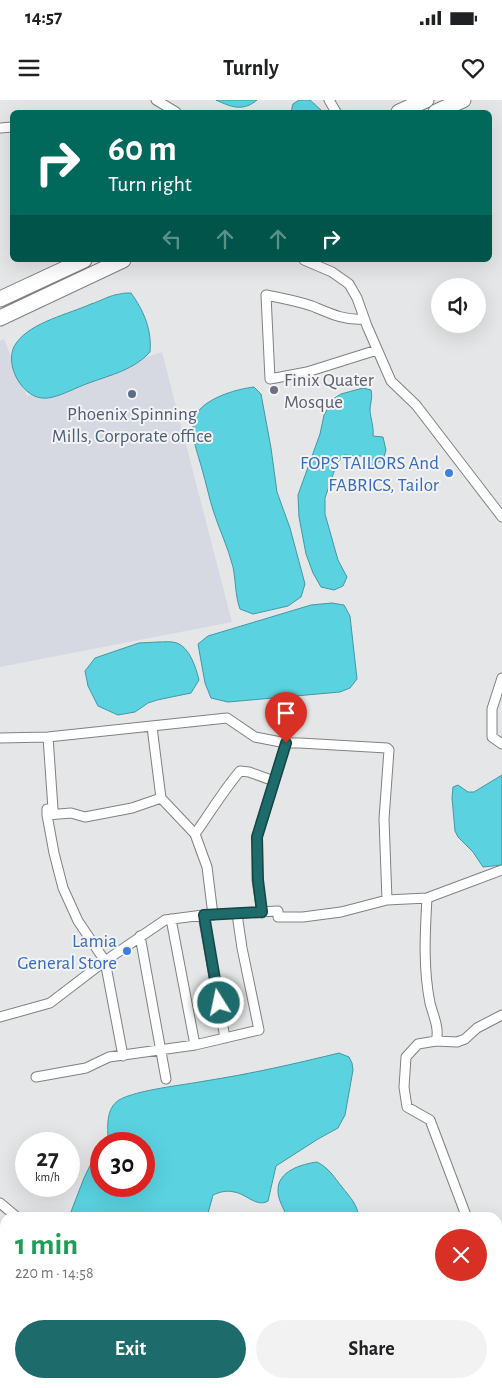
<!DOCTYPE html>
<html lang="en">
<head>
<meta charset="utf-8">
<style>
  :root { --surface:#fff; --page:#f2f2f2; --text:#202124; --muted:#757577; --accent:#1e6b6b }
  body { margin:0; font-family:"Alegreya Sans",sans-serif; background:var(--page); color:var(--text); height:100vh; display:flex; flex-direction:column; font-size:19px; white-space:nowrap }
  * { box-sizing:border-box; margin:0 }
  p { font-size:16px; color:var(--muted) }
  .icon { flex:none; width:28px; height:28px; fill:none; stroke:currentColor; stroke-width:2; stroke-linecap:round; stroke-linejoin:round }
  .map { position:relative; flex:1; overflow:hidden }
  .sheet { position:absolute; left:0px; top:1112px; width:502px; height:176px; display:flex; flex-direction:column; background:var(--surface); border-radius:15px 15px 0 0; box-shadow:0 5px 20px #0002 }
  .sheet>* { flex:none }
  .banner { position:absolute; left:10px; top:10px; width:482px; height:152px; border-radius:8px; box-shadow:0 5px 20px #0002; background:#00695c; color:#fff; overflow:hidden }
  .tools { position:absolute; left:431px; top:178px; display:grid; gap:10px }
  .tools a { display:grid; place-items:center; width:55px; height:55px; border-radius:50%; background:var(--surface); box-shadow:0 5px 20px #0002; font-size:25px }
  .speed { position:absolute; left:15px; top:1032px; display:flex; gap:10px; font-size:25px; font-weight:700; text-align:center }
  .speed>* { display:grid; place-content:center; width:65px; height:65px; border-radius:50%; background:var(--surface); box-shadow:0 5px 20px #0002; line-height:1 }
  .speed small { font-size:12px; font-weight:400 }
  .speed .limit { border:8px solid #d22; background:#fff; color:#111 }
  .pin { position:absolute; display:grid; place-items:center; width:42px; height:42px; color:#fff; margin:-51px -21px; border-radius:50% 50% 50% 0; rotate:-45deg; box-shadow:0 0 5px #0007 }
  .pin .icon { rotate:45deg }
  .me { position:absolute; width:55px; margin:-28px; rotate:350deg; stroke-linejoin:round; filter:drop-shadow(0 0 4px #0008) }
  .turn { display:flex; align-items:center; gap:18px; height:105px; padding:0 15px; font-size:22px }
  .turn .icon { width:65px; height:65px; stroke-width:2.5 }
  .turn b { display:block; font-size:35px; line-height:42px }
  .lanes { display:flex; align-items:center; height:48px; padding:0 15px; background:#0003; justify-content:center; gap:25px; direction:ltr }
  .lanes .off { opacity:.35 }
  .round { display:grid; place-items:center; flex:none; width:52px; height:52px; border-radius:26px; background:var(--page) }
  .overview { display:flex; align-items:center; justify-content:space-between; height:85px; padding:0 15px }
  h1 { font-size:30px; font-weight:700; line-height:38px; color:#1e9e55 }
  .cta { display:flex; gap:10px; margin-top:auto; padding:10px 15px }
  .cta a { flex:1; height:58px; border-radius:30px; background:var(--accent); color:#fff; font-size:20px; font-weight:700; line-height:58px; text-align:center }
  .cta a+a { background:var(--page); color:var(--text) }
  .status { display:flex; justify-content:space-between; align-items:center; height:35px; padding:0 25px; background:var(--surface); direction:ltr }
  .status svg { height:14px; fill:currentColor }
  header { display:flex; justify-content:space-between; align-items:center; height:65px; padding:0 15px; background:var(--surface); font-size:22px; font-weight:700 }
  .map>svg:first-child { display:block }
</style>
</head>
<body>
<div class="status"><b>14:57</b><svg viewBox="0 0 49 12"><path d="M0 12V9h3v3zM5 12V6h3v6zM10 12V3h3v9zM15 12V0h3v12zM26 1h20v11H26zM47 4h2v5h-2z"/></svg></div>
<header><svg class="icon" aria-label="menu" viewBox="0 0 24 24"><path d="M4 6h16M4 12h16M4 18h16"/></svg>Turnly<svg class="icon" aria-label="heart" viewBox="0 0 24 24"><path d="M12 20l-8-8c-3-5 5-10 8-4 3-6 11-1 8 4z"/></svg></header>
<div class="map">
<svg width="502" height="1288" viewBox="0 0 502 1288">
  <rect width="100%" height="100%" fill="#e5e6e7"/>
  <path fill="#d6d9e1" d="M4 239 27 296 162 252 232 522 0 567V241Z"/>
  <path fill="#5ad2e0" stroke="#4498a2" d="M216 0H257C243 12 231 7 216 0Z
    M299 0H310L321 10 320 12H291L293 4Z
    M131 193C144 211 152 230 150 252 134 270 110 275 89 283 76 287 55 300 42 298 20 296 2 260 17 242 32 222 69 214 91 204 101 201 110 195 120 194 123 193 127 193 131 193Z
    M254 287 261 294 271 348 277 392 290 428 305 484 301 497 288 506 253 514 240 509C235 495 236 482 233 467 228 447 219 429 213 410 209 397 206 383 202 369 198 354 189 333 195 317 202 299 236 289 254 287Z
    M363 288 371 290C373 298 370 303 370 311 371 320 374 327 373 336L383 337 386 350 383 360 368 367 361 356 344 355 337 363 325 398V414L338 460 347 477 343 486 334 490 321 487 313 473 306 454 299 417 298 395 320 334 324 315 333 299 341 294Z
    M332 503 344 505 350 516 357 579 350 588 340 592 228 602 211 598 205 583 198 544 208 536 311 505Z
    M158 542C163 542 172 541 177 543 190 548 196 568 199 580L191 593 157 600 148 603 135 612 118 615 98 606 88 586 85 571 95 558 139 543Z
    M502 675V765L483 767 473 752 458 737 455 731 452 698 453 687 458 685 468 692H474Z
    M339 953 349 957 352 963 353 970 345 1015 338 1028 318 1039 276 1066 268 1101C257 1108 245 1093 234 1092 226 1090 220 1092 213 1095L207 1117H69L84 1078 98 1049 101 1047V1086H144V1044H106L108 1042C108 1028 105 1009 119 1000 136 990 184 985 205 981 250 974 294 964 339 953Z
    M317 1062C329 1068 334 1077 342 1087 350 1097 357 1104 359 1117H287C284 1109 278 1100 278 1091 277 1071 302 1064 317 1062Z
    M0 1163H5V1236L0 1225Z
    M23 1284H133L135 1288H25Z"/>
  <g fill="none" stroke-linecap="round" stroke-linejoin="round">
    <defs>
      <path id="street" d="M156 0 176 12
        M329 0 336 12
        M0 28 12 27
        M304 160 332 172 349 184 357 198 367 226 391 281 416 305 502 417
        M364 219C345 221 329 213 312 206 297 201 282 198 266 195L270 279 307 272 377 250
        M502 578 492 609V637L502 644
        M152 627 161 698 195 734 207 767 213 815
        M48 637 53 709H47V715L54 753 63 788 78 821 105 861 123 956
        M0 638 48 637 227 618 255 637 286 643H300L387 648 389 650 384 719 387 800
        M47 715 71 713 85 717 132 708 161 698
        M195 734C210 713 223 691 240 671L249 672 274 681
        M427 798C425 833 423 868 430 903 433 915 440 929 436 941L418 944 406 957 404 987 407 1007 430 1020 467 1118
        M262 813 257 780V737L286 643
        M203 815 225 938
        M171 819 195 945
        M140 836 166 979
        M0 917 50 903 105 861 165 820 203 815 278 811V817H303L341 812 387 800 427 798 502 770
        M436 941 457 942 465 939 477 928 502 915
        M36 977 86 968 109 957 195 945 259 930 242 848 237 814
        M0 1103 18 1118
        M498 1200 502 1198
        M224 1284 230 1288
        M286 1288 297 1284"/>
      <path id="highway" d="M399 12 426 0
        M436 12 463 0
        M0 199 84 160
        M0 218 123 160"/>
    </defs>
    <use href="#street" stroke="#808182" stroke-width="11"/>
    <use href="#highway" stroke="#808182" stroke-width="17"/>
    <use href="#street" stroke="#fff" stroke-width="9"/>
    <use href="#highway" stroke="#fff" stroke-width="15"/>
  </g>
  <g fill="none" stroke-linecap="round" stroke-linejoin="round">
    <defs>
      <path id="route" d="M219 903 204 815 262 812 258 780 257 737 286 643"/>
    </defs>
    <use href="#route" stroke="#144646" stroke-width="12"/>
    <use href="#route" stroke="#1e6b6b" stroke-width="9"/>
  </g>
  <circle fill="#6b7280" stroke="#f3f3f5" stroke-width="2" cx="274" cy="290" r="5"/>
  <circle fill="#5c6f8a" stroke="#f3f3f5" stroke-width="2" cx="132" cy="294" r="5"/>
  <g fill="#3f7fe0" stroke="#f3f3f5" stroke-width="2">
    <circle cx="449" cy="373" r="5"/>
    <circle cx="127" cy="851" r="5"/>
  </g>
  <g text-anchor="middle" stroke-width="4" stroke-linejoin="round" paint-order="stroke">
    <g font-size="19" fill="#5b616d" stroke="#f3f3f5" text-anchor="start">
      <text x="284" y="286">Finix Quater<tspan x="284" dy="22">Mosque</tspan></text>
    </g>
    <g font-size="19" fill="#4e5e75" stroke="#f3f3f5">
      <text x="132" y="320">Phoenix Spinning<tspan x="132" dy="22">Mills, Corporate office</tspan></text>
    </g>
    <g font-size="19" fill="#366cbe" stroke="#f3f3f5" text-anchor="end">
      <text x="439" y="369">FOPS TAILORS And<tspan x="439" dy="22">FABRICS, Tailor</tspan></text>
      <text x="117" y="847">Lamia<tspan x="117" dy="22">General Store</tspan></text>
    </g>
  </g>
</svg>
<div class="tools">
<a><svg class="icon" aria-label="sound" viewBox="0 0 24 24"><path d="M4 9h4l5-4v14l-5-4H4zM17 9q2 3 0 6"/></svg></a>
</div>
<div class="speed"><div>27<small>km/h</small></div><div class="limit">30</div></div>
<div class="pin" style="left:286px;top:643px;background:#d93025"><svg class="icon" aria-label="arrive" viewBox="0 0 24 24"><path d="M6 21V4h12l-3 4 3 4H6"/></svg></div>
<svg class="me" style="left:219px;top:903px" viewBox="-20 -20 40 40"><circle r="17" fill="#1e6b6b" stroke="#fff" stroke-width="3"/><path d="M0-11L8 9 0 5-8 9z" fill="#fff"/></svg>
<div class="banner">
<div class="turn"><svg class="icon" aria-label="right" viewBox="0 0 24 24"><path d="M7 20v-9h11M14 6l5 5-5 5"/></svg><div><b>60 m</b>Turn right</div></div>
<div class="lanes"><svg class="icon off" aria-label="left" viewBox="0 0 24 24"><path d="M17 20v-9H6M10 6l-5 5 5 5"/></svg><svg class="icon off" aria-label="ahead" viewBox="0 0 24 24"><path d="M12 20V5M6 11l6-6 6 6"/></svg><svg class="icon off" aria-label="ahead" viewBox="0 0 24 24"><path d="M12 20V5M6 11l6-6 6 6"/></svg><svg class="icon" aria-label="right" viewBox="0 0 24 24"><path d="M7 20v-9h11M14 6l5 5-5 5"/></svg></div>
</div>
<section class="sheet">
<div class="overview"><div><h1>1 min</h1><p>220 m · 14:58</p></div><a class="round" style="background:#d93025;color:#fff"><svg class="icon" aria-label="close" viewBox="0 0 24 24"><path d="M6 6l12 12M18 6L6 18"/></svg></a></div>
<div class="cta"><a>Exit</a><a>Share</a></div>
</section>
</div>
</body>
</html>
